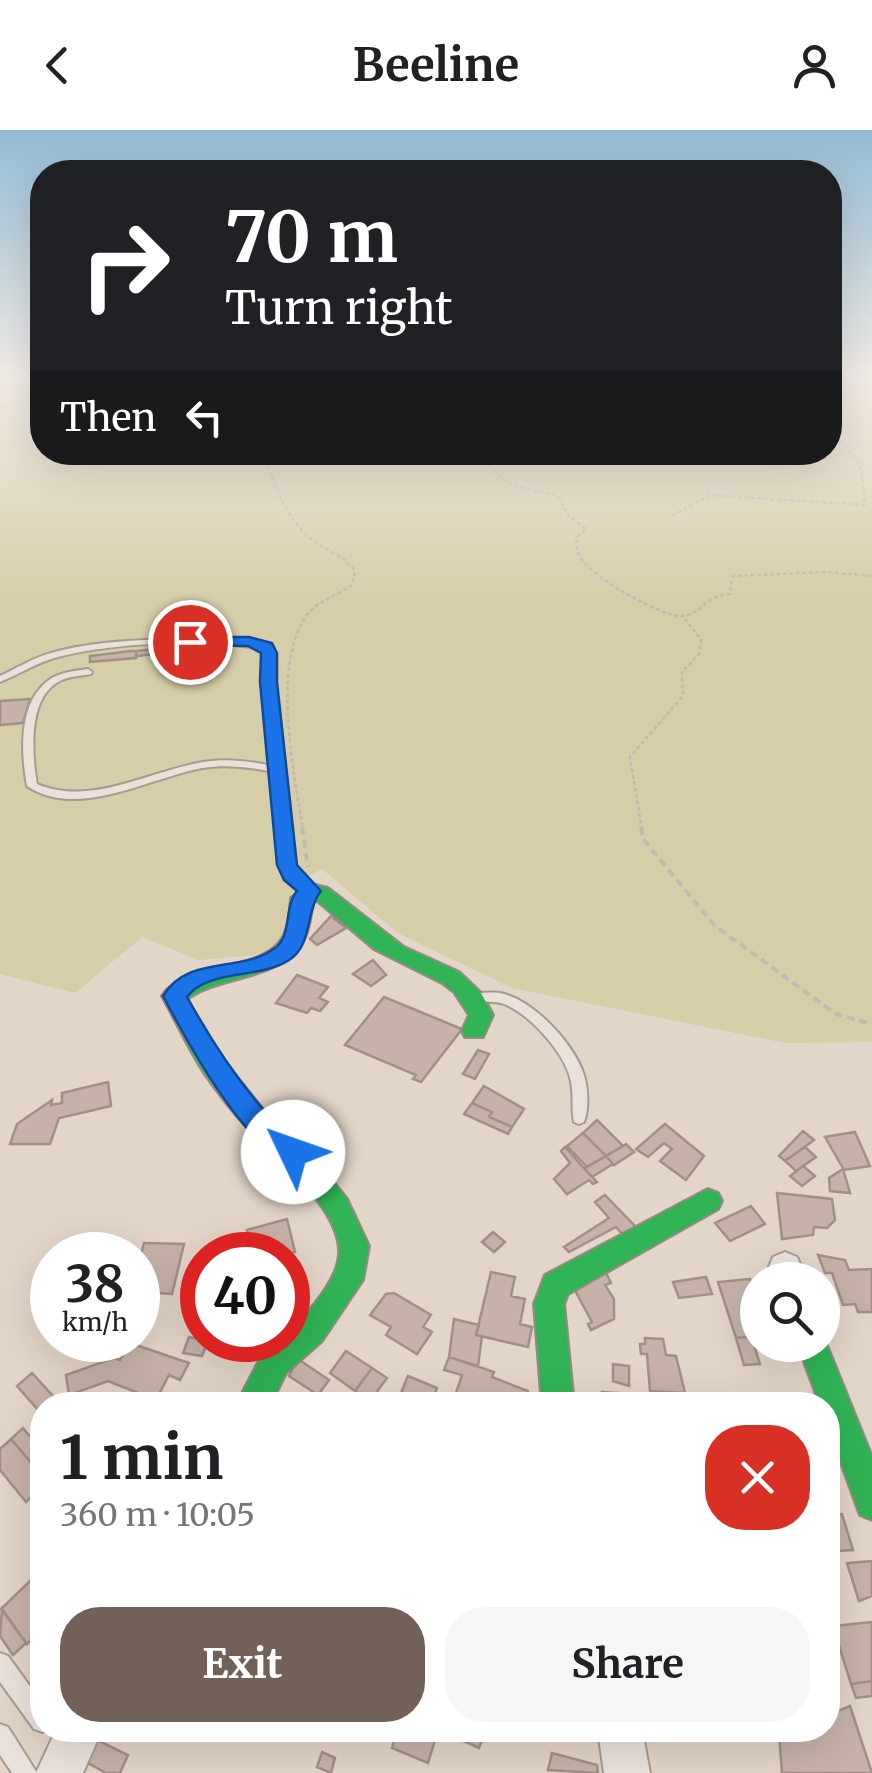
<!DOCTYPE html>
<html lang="en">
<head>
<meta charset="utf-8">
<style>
  :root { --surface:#fff; --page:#f6f6f6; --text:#202124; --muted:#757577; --accent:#716157 }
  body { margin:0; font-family:Merriweather,serif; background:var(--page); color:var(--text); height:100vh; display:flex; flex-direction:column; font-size:38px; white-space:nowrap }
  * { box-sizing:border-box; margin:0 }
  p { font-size:32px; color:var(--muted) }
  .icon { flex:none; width:55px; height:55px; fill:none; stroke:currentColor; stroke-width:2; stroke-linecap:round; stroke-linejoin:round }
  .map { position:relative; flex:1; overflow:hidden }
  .details { position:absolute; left:30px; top:1262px; width:810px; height:350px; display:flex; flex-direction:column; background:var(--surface); border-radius:40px; box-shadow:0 10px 40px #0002 }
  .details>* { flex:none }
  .top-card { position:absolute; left:30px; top:30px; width:812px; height:305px; border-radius:40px; box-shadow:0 10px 40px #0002; background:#202124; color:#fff; overflow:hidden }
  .tools { position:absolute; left:740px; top:1132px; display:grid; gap:20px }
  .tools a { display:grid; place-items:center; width:100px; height:100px; border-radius:50%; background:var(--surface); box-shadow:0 10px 40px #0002; font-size:50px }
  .speed { position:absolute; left:30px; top:1102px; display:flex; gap:20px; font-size:50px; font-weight:700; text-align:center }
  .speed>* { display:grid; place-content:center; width:130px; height:130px; border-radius:50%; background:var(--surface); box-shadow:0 10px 40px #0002; line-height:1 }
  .speed small { font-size:25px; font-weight:400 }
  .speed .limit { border:15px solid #d22; background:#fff; color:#111 }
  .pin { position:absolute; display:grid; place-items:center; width:85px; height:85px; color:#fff; margin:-42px; border:5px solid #fff; border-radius:50%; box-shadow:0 2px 10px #0007 }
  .me { position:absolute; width:110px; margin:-55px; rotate:312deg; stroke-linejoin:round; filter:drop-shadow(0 0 8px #0008) }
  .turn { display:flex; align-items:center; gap:35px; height:210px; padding:0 30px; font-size:45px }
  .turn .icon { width:130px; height:130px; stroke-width:2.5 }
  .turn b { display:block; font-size:70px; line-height:85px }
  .then { display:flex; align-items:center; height:95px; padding:0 30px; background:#0003; gap:20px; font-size:38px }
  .round { display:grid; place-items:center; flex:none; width:105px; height:105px; border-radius:40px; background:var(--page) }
  .summary { display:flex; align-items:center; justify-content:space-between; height:170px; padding:0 30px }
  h1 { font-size:60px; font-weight:700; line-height:75px }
  .cta { display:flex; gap:20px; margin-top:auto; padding:20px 30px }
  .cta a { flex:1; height:115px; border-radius:40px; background:var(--accent); color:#fff; font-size:40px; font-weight:700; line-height:115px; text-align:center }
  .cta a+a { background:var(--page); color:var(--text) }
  header { display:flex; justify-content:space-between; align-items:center; height:130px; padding:0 30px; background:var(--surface); font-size:45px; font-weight:700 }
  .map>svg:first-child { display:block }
</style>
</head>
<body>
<header><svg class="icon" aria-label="back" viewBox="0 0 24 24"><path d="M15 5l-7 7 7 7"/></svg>Beeline<svg class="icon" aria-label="person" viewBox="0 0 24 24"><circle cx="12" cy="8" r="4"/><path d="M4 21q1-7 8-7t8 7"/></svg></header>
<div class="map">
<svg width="872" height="1643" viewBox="0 0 872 1643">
  <rect width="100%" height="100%" fill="#e3d5c7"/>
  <path fill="#d6cda9" d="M0 245H42V322H830V245H872V912L785 913 512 858 398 803 322 739 299 751 278 823 198 830 142 807 75 863 0 844Z"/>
  <path fill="#c6b2a8" stroke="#a29087" stroke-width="2.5" d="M207 513 208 518 220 517 221 522 208 523 207 518 136 526V521Z
    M131 521H136V528L90 532V526Z
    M30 569 23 593 0 595V571Z
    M331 786 346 798 317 815 310 809Z
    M373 830 386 845 371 856 353 844Z
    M297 845 328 857 319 868 328 872 320 881 311 878 307 883 276 873Z
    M384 867 462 899 421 952 413 949 416 945 345 915Z
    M478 920 489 924 475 949 463 944Z
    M108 952 111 976 59 988 50 1014H10L17 994 52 970 51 975 62 973V963Z
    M484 956 524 979 512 997 489 987 492 982 472 973Z
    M472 973 492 982 489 987 512 997 508 1004 464 984Z
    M597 990 623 1016 606 1026 583 1003Z
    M665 994 704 1026 686 1050 660 1031 672 1019 664 1013 648 1027 636 1019Z
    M803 1001 814 1010 785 1031 779 1026Z
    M855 1002 870 1036 844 1040 825 1007Z
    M583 1003 606 1026 587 1037 567 1016Z
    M626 1014 634 1022 614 1035 606 1026Z
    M565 1017 592 1047 597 1052 593 1054 589 1050 567 1064 554 1049 570 1033 561 1021Z
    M805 1017 816 1027 796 1041 785 1031Z
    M606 1026 613 1034 592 1047 584 1038Z
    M803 1036 815 1046 802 1056 790 1046Z
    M843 1039 850 1063 830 1061 829 1048Z
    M777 1063 832 1069 835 1090 827 1098 814 1097 813 1105 782 1109Z
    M605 1065 637 1098 624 1106 616 1097 569 1122 564 1117 609 1088 595 1072Z
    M751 1076 765 1094 730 1111 715 1093Z
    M287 1089 295 1122 252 1125 247 1100Z
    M493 1102 505 1112 494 1122 482 1112Z
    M144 1113 184 1114 172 1164 138 1162V1136Z
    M818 1125 845 1130 849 1140 872 1139V1182H858L855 1174 843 1175 832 1143H825Z
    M604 1139 611 1153 605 1155 614 1169V1189L591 1200 588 1194 592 1192 571 1153Z
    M491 1142 515 1147 511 1166 525 1169 520 1194 532 1197 528 1217 476 1205Z
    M706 1147 712 1164 679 1168 673 1152Z
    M750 1149 758 1172V1206L736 1208 718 1152Z
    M394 1163 431 1185 423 1197 432 1202 417 1224 386 1205 391 1197 370 1185 386 1164Z
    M454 1189 479 1195 476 1205 482 1206 478 1236 449 1227Z
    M751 1206 760 1234 744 1235 736 1208Z
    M189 1207 208 1211 202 1226 183 1223Z
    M645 1208 663 1209 666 1225 676 1226 685 1263 650 1261 647 1224H641L640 1214H645Z
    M130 1213 189 1233 180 1250 169 1245 156 1270 108 1251 69 1265 66 1245 114 1228 120 1230Z
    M346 1221 372 1238 355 1261 330 1243Z
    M449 1227 494 1242 492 1247 528 1261 524 1275H457L460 1268 455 1266 462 1245 444 1240Z
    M298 1229 329 1250 318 1265 289 1246Z
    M613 1234 629 1236V1256L613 1251Z
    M372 1238 387 1248 370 1271 355 1261Z
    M32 1243 55 1268 39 1281 17 1256Z
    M408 1246 437 1258 431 1275H396Z
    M602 1262 646 1265V1275H603Z
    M23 1298 42 1321V1331L35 1337 11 1309Z
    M11 1309 42 1346V1357L26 1372 0 1340V1319Z
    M842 1384 853 1420 839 1421 828 1385Z
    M872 1431V1466L859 1471 847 1433Z
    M32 1449 42 1463V1499L27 1514 1 1479Z
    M2 1479 26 1513 13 1525 0 1506Z
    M872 1492V1551L851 1554 833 1496Z
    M872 1551V1566L856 1568 851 1554Z
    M850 1576 872 1643H782L779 1604 789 1600H828V1585Z
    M397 1600H438L428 1633 392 1618Z
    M439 1600H486L479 1618Z
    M97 1610 128 1625 120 1643H106L86 1632Z
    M322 1622 335 1628 331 1643 317 1637Z
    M552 1623 597 1635 598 1643 548 1640Z"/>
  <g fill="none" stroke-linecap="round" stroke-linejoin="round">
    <defs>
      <path id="lane" d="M193 508 247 511 270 517 293 735 296 743 315 758 317 761 315 764C300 765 287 748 281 735L273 642C250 637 226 634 202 638 149 648 77 690 27 656 21 623 18 572 49 550 60 542 75 541 88 539L92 542 91 544C81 546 69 546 60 551 27 567 32 625 37 654 91 677 149 641 203 632 226 628 250 631 272 636L262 519C207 508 112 513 58 527 37 532 20 544 0 552V546C17 538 33 528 51 523 96 510 147 510 193 508Z
        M476 863C484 863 492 862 500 863 533 869 574 914 584 945 588 959 589 978 584 992L579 994 574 992C571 979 574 965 571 952 566 924 530 884 504 874 493 870 482 873 471 871L469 868 471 865Z
        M0 1523 8 1526 42 1573V1600H47L42 1602 34 1599 0 1552Z
        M0 1594 8 1597 37 1643H12L0 1625Z"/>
      <path id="street" d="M785 1122 797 1127 807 1150H773L769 1137 773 1127Z
        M56 1600H102L83 1643H36Z
        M598 1600H642L650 1643H604Z"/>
      <path id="fast" d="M311 754 328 758 404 817 459 842 481 863 493 885 483 907H465L462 901 469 885 454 862 442 853 374 819 315 769C310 780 311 795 305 807 284 852 223 843 187 869L221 927 265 982 303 1014 347 1069 369 1116 363 1150 322 1211 286 1243 270 1275H236L264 1221 277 1210H288V1201C308 1184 342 1146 339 1118 335 1073 275 1027 246 996 231 980 216 960 203 941 188 918 176 891 162 866 188 828 261 845 283 807 289 796 290 781 291 768Z
        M708 1059 718 1063 722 1071 718 1079 568 1164 564 1174 574 1275H542L534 1174 545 1145Z
        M822 1203 872 1327V1390L860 1385 828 1297V1275H820L798 1215H822Z"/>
    </defs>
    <use href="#lane" stroke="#a79b91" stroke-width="4"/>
    <use href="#street" stroke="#a79b91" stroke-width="4"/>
    <use href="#fast" stroke="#978a81" stroke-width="4"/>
    <path stroke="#c3b9b1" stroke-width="2.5" stroke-dasharray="4 2.5" stroke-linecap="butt" d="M835 245 872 258
      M0 278 42 267
      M830 280 839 277 843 267 872 260
      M265 322C271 351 287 389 310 408 325 420 343 424 355 441L352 455C338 465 317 471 307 485 271 533 294 644 303 700
      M486 322C494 360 528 356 559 367L568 385 586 399 576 408C577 416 577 424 583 431 597 449 657 485 681 486 700 486 704 466 730 464L733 446 825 442 872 446
      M265 329 354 322
      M672 386 710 365 865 375 860 334 830 300
      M642 700 630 627 683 566 682 542 699 524 701 510 683 486"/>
    <path stroke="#c3b9b1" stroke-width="4" stroke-dasharray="8 5" stroke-linecap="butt" d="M302 697 308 737
      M641 697 643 709 715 796 836 884 872 894"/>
    <use href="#lane" fill="#eae2da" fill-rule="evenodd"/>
    <use href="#street" fill="#eae2da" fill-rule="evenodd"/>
    <use href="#fast" fill="#30b455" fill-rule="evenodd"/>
  </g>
  <linearGradient id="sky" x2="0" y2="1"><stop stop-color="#93bbd4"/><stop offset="0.52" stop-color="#f2ece6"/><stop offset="1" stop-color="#f2ece6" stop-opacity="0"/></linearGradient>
  <rect width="872" height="475" fill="url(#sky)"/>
  <path fill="#1a73e8" stroke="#114b97" stroke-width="2.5" d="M190 507H249L272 513 277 523V552L297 735 321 761C305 781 313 815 289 830 261 849 207 839 187 867 209 907 232 943 262 978 276 993 297 1004 307 1022L303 1030C257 1045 181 900 163 866 188 824 240 844 275 818 292 806 284 776 297 761L284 750 277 735 260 552 261 523 248 516 184 515 182 512Z"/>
</svg>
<div class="tools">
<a><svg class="icon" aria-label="search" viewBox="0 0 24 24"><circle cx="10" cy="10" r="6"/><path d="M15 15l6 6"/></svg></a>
</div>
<div class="speed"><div>38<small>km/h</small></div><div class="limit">40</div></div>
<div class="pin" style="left:190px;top:512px;background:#d93025"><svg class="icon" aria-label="arrive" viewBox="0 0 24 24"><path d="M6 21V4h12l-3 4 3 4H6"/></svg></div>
<svg class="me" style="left:293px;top:1022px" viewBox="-20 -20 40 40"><circle r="19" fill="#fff"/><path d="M0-13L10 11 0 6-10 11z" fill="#1a73e8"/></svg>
<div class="top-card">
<div class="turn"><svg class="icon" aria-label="right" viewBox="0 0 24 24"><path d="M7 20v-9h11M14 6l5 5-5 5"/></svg><div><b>70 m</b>Turn right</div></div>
<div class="then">Then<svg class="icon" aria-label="left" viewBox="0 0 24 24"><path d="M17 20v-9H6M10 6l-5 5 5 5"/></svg></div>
</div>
<section class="details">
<div class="summary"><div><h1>1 min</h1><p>360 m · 10:05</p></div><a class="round" style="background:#d93025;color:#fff"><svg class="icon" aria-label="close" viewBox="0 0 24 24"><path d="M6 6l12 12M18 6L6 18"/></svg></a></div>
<div class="cta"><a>Exit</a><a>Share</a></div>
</section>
</div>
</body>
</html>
